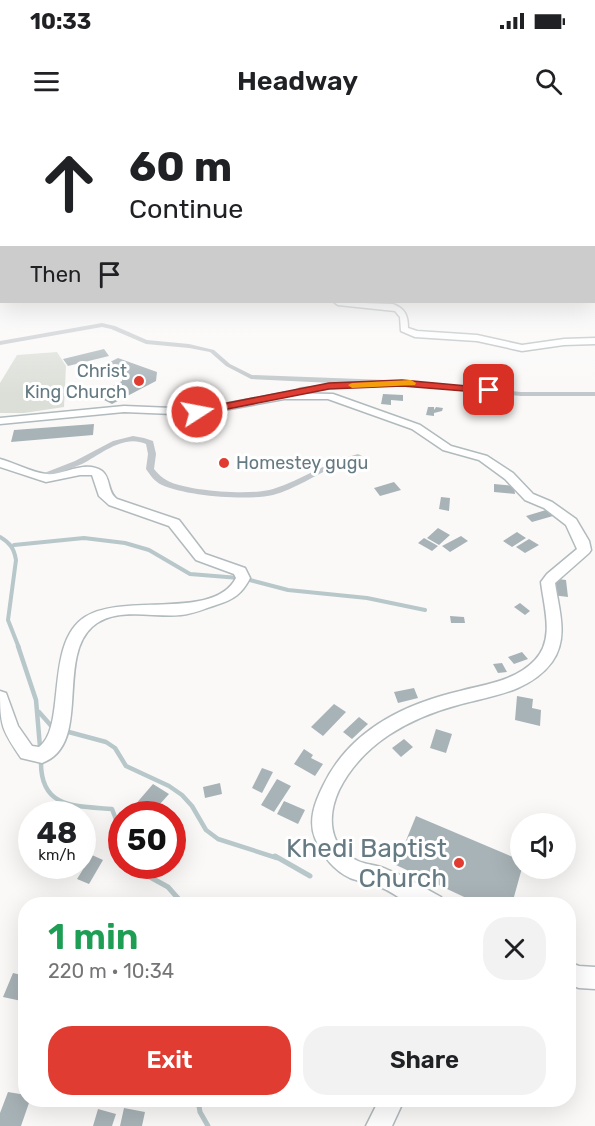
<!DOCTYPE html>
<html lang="en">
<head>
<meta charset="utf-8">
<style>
  :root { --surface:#fff; --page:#f2f2f2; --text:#202124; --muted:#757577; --accent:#e03c31 }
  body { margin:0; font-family:Rubik,sans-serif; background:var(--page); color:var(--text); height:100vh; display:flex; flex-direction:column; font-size:22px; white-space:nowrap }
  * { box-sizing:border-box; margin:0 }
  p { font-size:20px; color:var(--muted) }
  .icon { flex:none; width:33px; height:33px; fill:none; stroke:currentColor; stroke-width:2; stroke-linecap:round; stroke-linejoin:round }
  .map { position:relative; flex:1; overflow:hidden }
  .side { position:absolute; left:18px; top:777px; width:558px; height:210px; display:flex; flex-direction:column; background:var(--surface); border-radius:24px; box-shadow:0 6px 24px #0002 }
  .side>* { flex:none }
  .guide { position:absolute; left:0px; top:0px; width:596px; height:183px; box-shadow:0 6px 24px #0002; background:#fff; color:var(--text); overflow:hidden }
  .controls { position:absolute; left:510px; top:693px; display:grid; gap:12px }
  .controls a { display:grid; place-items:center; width:66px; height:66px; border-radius:50%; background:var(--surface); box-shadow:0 6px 24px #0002; font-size:30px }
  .speed { position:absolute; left:18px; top:681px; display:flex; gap:12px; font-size:30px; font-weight:700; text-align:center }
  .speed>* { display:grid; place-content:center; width:78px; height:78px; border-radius:50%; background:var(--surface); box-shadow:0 6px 24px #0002; line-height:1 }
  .speed small { font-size:15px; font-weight:400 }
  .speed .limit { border:9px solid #d22; background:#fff; color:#111 }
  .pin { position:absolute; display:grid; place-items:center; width:51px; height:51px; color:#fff; margin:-26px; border-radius:12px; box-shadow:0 3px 9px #0006 }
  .me { position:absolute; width:66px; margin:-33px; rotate:79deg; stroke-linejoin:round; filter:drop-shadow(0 0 4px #0008) }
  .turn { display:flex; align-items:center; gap:21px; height:126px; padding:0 30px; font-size:27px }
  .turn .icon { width:78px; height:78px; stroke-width:2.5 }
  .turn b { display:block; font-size:42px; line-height:51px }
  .then { display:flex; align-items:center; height:57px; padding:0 30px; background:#0003; gap:12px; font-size:22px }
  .round { display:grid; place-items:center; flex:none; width:63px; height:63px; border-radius:24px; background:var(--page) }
  .overview { display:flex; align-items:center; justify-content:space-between; height:102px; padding:0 30px }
  h1 { font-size:36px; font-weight:600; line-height:45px; color:#1e9e55 }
  .button { display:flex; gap:12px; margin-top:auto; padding:12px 30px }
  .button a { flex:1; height:69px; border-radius:24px; background:var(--accent); color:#fff; font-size:24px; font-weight:600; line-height:69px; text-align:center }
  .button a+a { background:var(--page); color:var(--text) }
  .status { display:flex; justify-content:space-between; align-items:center; height:42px; padding:0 30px; background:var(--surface); direction:ltr }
  .status svg { height:16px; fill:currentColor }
  header { display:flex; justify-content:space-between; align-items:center; height:78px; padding:0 30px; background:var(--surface); font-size:27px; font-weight:600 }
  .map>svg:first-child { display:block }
</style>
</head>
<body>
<div class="status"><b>10:33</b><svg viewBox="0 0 49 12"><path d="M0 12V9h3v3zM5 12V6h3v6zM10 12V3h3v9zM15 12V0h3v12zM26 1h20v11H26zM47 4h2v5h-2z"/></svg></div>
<header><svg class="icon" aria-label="menu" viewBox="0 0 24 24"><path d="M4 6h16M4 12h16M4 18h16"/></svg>Headway<svg class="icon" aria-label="search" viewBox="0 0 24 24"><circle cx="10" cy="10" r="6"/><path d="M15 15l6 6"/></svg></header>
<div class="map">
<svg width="595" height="1006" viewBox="0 0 595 1006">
  <rect width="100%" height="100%" fill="#faf9f8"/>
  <path fill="#dbdfd7" d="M57 232 66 246 64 287 24 293H0V263L17 235Z"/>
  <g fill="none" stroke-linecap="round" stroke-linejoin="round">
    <path stroke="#b8c7c9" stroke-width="4" d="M0 417C10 423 14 428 16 440L8 500 19 528
      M14 425 84 418 125 423 149 430 190 454 239 458
      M246 459 288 470 367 478 425 490"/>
    <path stroke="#b8c7c9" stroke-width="4.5" d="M18 526 36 580 40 627
      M39 592 54 609
      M65 611 106 622 115 628 126 646 169 666 182 675 192 686 206 710 218 719 277 738
      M41 643C41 689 76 686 112 689L122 715"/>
    <path stroke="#b8c7c9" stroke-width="5" d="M275 736 310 756
      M130 746 168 767 183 784
      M198 980 200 992 208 1006"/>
  </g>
  <path fill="#a8b3b7" d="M104 229 109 236 68 246 63 239Z
    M118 238 157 252 156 261 112 284 94 275 122 261V257L98 248Z
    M383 274 403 275V281L391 280V285L381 284Z
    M428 287H434V290L436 287 443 288 442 291 434 293V296L426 295Z
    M94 304 93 315 11 322 14 310Z
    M394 362 401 370 380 376 374 368Z
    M494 364 514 366 515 374 494 372Z
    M441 377 450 378 449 391 439 389Z
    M546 390 553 396 532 402 526 396Z
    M438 408 450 415 439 425 427 418Z
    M517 412 526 418 512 427 503 421Z
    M461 416 468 421 450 432 442 426Z
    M424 418 438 426 432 431 418 423Z
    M529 419 539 425 525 433 516 427Z
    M551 458 566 460 568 477 552 475Z
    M520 483 530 491 525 495 514 487Z
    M450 496 464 497 465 503H451Z
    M522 532 528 539 514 544 508 537Z
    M502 543 507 552 498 553 493 544Z
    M414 568 418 578 398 583 394 572Z
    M517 576 533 579 532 588 541 590 540 606 515 600Z
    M334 584 346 592 323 616 311 607Z
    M359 597 368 604 352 619 343 612Z
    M436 609 452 614 446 633 430 628Z
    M404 619 413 627 401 637 392 628Z
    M304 629 313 635 311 638 323 644 315 656 294 644Z
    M262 648 273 652 262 673 252 668Z
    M277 659 291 666 274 692 261 685Z
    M220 663 222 674 205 678 203 667Z
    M153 664 169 674 151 694H146L134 686Z
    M284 681 305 690 298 704 277 694Z
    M416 696 520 740 522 748 512 784H479L396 745Z
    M82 723 94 727 88 738 82 737Z
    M92 735 103 740 89 764 77 759Z
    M13 853 26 856V882L3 877Z
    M8 972 26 975V980H30L21 1006H0V993Z
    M124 988 145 992 142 1006H120Z
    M98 989 116 994 112 1006H93Z"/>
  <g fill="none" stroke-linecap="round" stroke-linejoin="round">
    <defs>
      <path id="secondary" d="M0 153H2L0 158Z
        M334 182 393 184C405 189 408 195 408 208L417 211 477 215 522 225 564 219 595 218V224L564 225 522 231 477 221 415 217 401 211 400 197 395 191 338 185Z
        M284 273 333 274 420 305 451 326 487 336 513 353 533 374 552 382 576 399 589 421 591 430 589 433 555 463C559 490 569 518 552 542 530 572 491 576 458 585 409 598 362 624 339 670 327 696 328 727 358 741 367 745 379 745 388 750 407 757 424 768 441 777L444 784C435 784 421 787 412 784 401 780 391 771 380 767 371 763 360 762 350 758 333 750 322 735 315 718 308 700 315 682 323 666 349 611 404 584 460 571 486 564 515 561 535 540 555 519 544 488 541 462L547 454 577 429 566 405 544 388 525 380 505 359 479 340 443 330 412 309 328 279H284L197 295 124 292 0 304V298L124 286 197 289Z
        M0 339C15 343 31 352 46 354 63 356 85 339 102 351 111 358 107 372 117 379L179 400 205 434 245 448 250 458C242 474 233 480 216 485 204 489 193 494 181 495 153 498 115 486 92 507 56 540 92 625 42 643L21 638C2 610 0 606 0 571L6 573 18 606 32 626 39 627C67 607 44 523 85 497 124 472 214 501 236 458L234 454 196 440 169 406 109 385 99 376 92 355H80L46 362 0 347Z
        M568 842 579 846 595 847V869L579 868 568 864Z
        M379 980H404L392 1006H366Z"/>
      <path id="highway" d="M594 135H595V141H594Z"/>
    </defs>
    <use href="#secondary" stroke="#b1babd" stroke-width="3"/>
    <use href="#highway" stroke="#b4babd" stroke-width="2"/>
    <path fill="#c1c7ca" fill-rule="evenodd" d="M102 203 115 206 147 220 189 224 214 230 230 244 252 255 413 261 521 272H595V276H521L413 265H375L251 259 226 246 210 232 189 228 146 224 111 209 102 207 0 225V221Z
      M321 265H324V269L304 271 284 278 280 276 300 267Z
      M133 316 144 318 153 321 156 334 154 349C158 354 162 358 168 361 187 371 252 376 273 369 302 360 328 341 358 334L362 336C355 341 345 342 336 346 315 355 295 369 273 375 247 381 186 376 162 365 155 362 150 355 146 349L148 334 146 324C123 314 102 334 82 344 68 350 53 355 38 360L34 357 75 341 113 321Z"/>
    <use href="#secondary" fill="#fff" fill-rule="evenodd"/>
    <use href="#highway" fill="#fff" fill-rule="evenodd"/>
  </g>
  <linearGradient id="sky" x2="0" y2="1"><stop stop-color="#95bcdc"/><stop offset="0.49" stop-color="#fdfcfc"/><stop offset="1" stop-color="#fdfcfc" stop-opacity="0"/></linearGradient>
  <rect width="595" height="275" fill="url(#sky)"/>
  <path fill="#e03c31" stroke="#922720" stroke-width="1.5" d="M402 260 489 268 493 270 489 273 402 266 329 269 197 295 192 292 197 289 329 263Z"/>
  <path fill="#f59e0b" d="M411 260 416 263 415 265 352 268 348 265 352 263Z"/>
  <g fill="#e03c31" stroke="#fff" stroke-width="2">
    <circle cx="139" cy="261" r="6"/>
    <circle cx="224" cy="343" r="6"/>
    <circle cx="459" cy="743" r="6"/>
  </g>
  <g text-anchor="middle" stroke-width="6" stroke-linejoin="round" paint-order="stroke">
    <g font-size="18" fill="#657a82" stroke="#fff" text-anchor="end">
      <text x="127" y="257">Christ<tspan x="127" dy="21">King Church</tspan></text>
      <text x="236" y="349" text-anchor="start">Homestey gugu</text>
    </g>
    <g font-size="26" fill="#657a82" stroke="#fff" text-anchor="end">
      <text x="447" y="737">Khedi Baptist<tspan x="447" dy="30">Church</tspan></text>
    </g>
  </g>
</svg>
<div class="controls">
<a><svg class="icon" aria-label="sound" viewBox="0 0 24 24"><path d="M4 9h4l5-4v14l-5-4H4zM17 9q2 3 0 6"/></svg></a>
</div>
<div class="speed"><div>48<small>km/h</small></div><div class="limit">50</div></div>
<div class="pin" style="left:489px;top:270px;background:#d93025"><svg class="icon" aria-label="arrive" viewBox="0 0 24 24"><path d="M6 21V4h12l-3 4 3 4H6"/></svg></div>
<svg class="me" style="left:197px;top:292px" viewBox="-20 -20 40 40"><circle r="17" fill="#e03c31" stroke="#fff" stroke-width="3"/><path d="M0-11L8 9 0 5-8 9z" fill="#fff"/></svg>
<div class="guide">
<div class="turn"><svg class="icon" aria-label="ahead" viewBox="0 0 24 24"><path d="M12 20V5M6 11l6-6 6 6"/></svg><div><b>60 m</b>Continue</div></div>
<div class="then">Then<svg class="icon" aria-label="arrive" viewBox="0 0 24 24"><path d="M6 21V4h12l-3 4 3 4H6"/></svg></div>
</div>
<section class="side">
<div class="overview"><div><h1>1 min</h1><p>220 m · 10:34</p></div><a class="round"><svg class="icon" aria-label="close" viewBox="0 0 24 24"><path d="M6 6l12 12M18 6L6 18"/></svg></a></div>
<div class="button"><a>Exit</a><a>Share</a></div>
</section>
</div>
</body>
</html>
